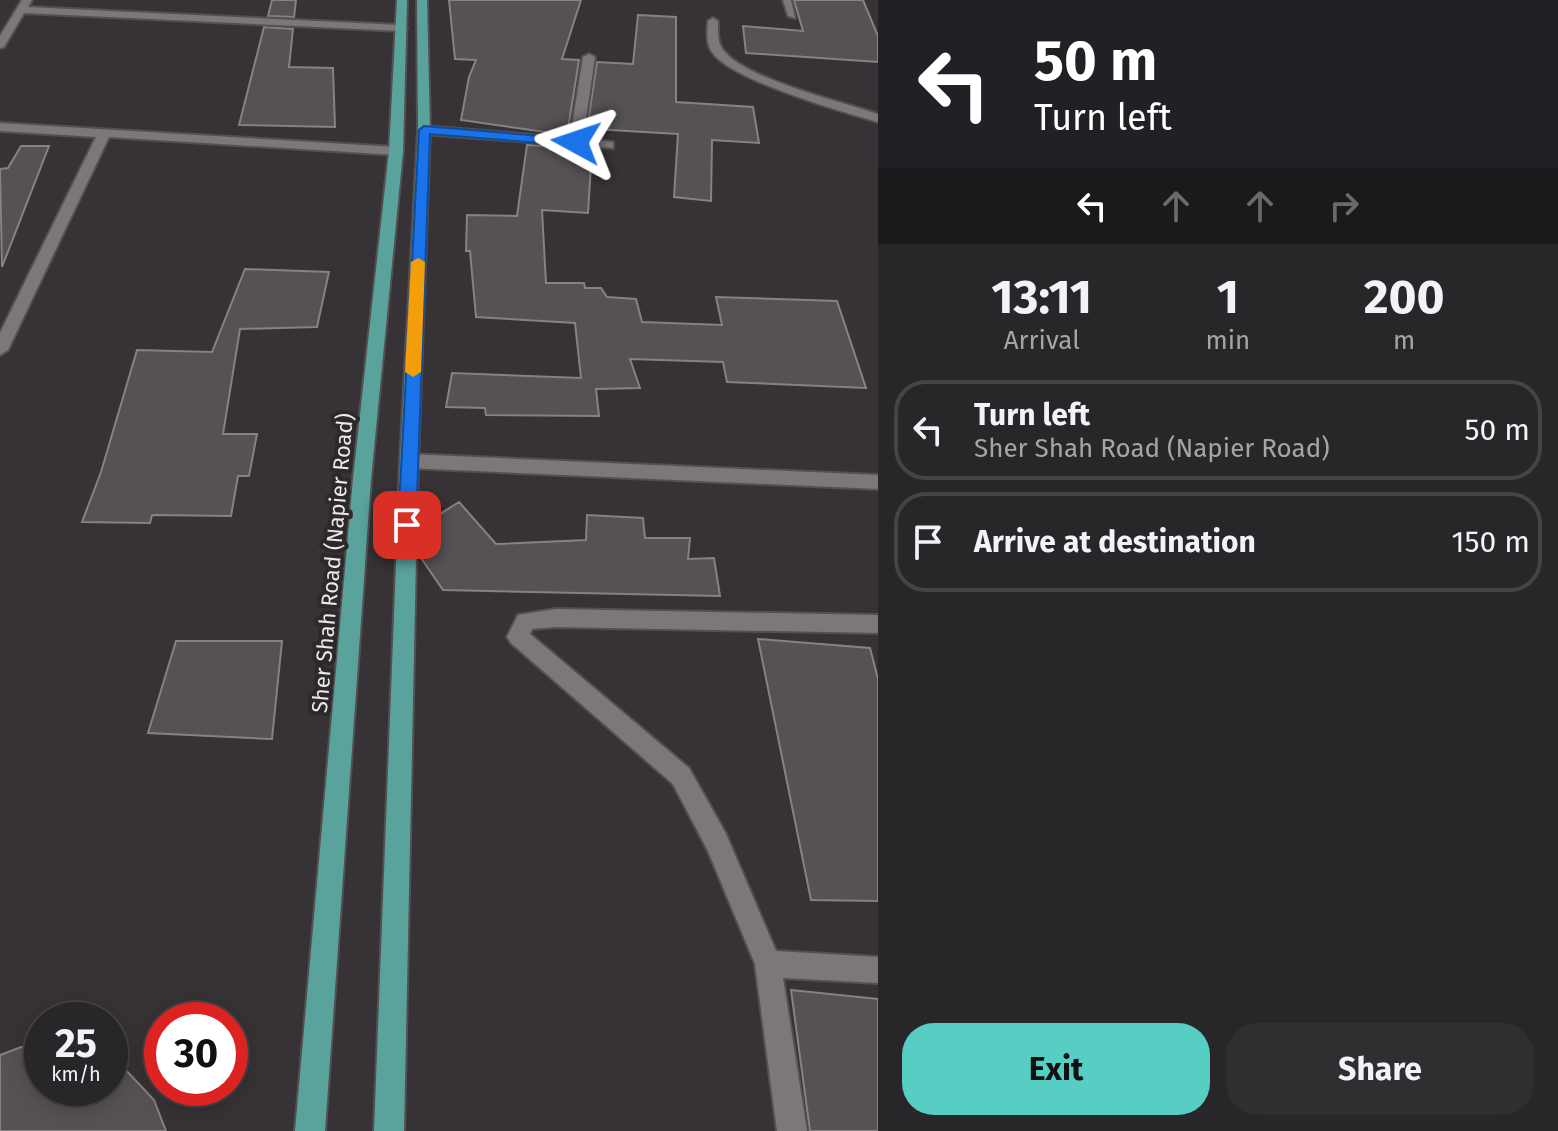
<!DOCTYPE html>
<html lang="en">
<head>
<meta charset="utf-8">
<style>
  :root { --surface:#282628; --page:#302e30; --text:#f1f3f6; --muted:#a5a5a8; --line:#444345; --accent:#56cec3 }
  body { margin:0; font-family:"Fira Sans",sans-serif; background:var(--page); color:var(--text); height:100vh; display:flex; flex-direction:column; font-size:30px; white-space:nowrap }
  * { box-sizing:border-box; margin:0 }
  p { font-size:26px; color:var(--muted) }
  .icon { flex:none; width:44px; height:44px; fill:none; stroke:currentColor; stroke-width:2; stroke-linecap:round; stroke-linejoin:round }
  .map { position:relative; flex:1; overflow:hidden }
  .drawer { display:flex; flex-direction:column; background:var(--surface); width:680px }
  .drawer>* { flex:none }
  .banner { background:#202124; color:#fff; overflow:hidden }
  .speed { position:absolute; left:24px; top:1002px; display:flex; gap:16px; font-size:40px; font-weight:700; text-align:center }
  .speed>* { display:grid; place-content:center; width:104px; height:104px; border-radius:50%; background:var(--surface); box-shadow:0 4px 20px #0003,0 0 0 2px var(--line); line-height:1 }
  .speed small { font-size:20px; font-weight:400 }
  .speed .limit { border:12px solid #d22; background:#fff; color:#111 }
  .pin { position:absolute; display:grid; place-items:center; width:68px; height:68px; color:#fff; margin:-34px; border-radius:16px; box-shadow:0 4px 12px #0006 }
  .me { position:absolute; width:88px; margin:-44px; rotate:275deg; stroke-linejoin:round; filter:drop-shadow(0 0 6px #0008) }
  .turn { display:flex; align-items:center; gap:28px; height:168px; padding:0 24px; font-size:36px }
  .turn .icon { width:104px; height:104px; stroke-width:2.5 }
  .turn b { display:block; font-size:56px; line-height:68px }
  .lanes { display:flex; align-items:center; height:76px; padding:0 24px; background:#0003; justify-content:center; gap:40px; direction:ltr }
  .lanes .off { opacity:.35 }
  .eta { display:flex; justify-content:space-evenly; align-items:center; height:136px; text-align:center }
  .eta b { font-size:48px; font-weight:700; line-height:56px }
  .primary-button { display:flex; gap:16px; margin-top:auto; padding:16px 24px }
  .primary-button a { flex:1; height:92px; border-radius:32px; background:var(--accent); color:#111; font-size:32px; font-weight:700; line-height:92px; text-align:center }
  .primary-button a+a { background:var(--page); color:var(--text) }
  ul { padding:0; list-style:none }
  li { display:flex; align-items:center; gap:24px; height:100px; margin:0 16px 12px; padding:0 8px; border:4px solid var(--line); border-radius:32px }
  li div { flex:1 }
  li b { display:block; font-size:30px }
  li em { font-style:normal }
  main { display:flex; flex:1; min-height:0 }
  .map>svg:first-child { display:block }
</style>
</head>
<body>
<main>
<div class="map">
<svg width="878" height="1131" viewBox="0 0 878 1131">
  <rect width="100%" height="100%" fill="#363235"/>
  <path fill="#555154" stroke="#868284" stroke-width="2" d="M272 0H296L294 17 268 16Z
    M449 0H581L562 59 579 60 567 135 461 120 469 77 476 60 455 59Z
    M794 0H863L878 36V62L746 53 743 26 803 31Z
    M638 15 676 17V102L753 107 759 143 712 140 711 201 674 197 678 134 593 129 592 137 586 136 597 62 633 64Z
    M264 27 293 29 289 67 333 68 335 127 239 125Z
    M527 145 592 149 588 213 542 210 546 283H584L585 288H601L607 297 636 299 642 322 722 325 716 297 837 301 866 388 727 382 723 362 630 359 640 388 596 389 599 416 486 415 485 408 446 407 452 373 581 378 575 323 476 317 470 251H466L467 215 517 216Z
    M21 146H49L2 267 0 169 8 168Z
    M245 269 329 272 317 327 240 329 223 434H257L249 476H238L231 516 152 515 150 523 82 522 101 472 137 350 212 352Z
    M459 502 496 544 586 540 587 515 643 518 645 538H690L688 559 714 558 720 596 443 590 419 555 432 519Z
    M758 639 870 648 878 679V901L811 900Z
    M176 641H282L272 739 148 733Z
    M791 990 878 999V1131H810Z
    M42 1046V1088H110V1053L154 1100 166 1131H0V1055L21 1047Z"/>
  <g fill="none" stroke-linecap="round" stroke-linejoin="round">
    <defs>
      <path id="lane" d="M783 0H791L795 18 788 16Z"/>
      <path id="street" d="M22 0H32L28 7 401 25 407 28 401 31 24 13 4 47 0 48V36Z
        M713 18 718 21C718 31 717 43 724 51 746 79 842 102 878 114V122C843 112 730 80 712 52 706 43 707 31 708 21Z
        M589 54 595 57 583 139 613 142V148L424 134 418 130 424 126 570 138 583 57Z
        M0 123 396 147 403 151 396 155 109 137 8 350 0 355V333L96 137 0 131Z
        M556 609 878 615V633L556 627 532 629 530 634 689 768 726 834 776 951 878 957V983L783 978 807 1131H777L755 964 708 851 673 784 511 643 507 637 518 615Z"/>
      <path id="secondary" d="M409 454 878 475V489L409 468 400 461Z"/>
      <path id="primary" d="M397 0H407L403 151 371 479 325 1131H295L353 479 389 151Z
        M417 0H427L430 130 418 461 404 1131H374L400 461 418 130Z"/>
    </defs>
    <use href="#lane" stroke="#535052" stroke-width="4"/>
    <use href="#street" stroke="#535052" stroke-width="4"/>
    <use href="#secondary" stroke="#535052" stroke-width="4"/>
    <use href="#primary" stroke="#535052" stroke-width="4"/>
    <use href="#lane" fill="#7c787a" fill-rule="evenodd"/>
    <use href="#street" fill="#7c787a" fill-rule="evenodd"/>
    <use href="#secondary" fill="#7c787a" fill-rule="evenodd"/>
    <use href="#primary" fill="#5aa39d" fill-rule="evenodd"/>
  </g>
  <path fill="#1a73e8" stroke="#114b97" stroke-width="2" d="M424 126 576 139 582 142 576 146 430 134 416 525 407 532 398 525 419 130Z"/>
  <path fill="#f59e0b" d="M418 258 425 262 421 372 413 377 405 372 411 262Z"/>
  <g text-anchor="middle" stroke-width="8" stroke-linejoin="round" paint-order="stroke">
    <g font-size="22" fill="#ebe9ea" stroke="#2c282b">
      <text transform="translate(332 563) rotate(-85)" y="8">Sher Shah Road (Napier Road)</text>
    </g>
  </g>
</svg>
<div class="speed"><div>25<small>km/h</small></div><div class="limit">30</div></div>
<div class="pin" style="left:407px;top:525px;background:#d93025"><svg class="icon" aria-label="arrive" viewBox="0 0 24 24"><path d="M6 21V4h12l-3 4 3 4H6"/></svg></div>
<svg class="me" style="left:576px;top:142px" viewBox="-20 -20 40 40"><path d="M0-17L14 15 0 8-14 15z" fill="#1a73e8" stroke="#fff" stroke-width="4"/></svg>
</div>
<section class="drawer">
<div class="banner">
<div class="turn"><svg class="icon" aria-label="left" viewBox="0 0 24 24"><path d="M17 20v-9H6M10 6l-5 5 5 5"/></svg><div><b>50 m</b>Turn left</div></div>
<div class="lanes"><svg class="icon" aria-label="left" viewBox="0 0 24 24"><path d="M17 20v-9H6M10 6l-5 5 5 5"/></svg><svg class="icon off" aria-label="ahead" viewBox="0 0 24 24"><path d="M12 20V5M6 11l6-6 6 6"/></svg><svg class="icon off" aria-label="ahead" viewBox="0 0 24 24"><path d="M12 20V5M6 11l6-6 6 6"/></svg><svg class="icon off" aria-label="right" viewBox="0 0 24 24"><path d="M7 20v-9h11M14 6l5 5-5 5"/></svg></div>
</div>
<div class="eta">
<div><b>13:11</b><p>Arrival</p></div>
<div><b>1</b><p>min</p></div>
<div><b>200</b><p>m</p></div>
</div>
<ul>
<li><svg class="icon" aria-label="left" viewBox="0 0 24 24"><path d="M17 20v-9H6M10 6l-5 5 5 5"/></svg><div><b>Turn left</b><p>Sher Shah Road (Napier Road)</p></div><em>50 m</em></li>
<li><svg class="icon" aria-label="arrive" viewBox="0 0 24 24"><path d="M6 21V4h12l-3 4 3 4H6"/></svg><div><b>Arrive at destination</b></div><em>150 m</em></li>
</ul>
<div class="primary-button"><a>Exit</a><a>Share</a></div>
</section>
</main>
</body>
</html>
